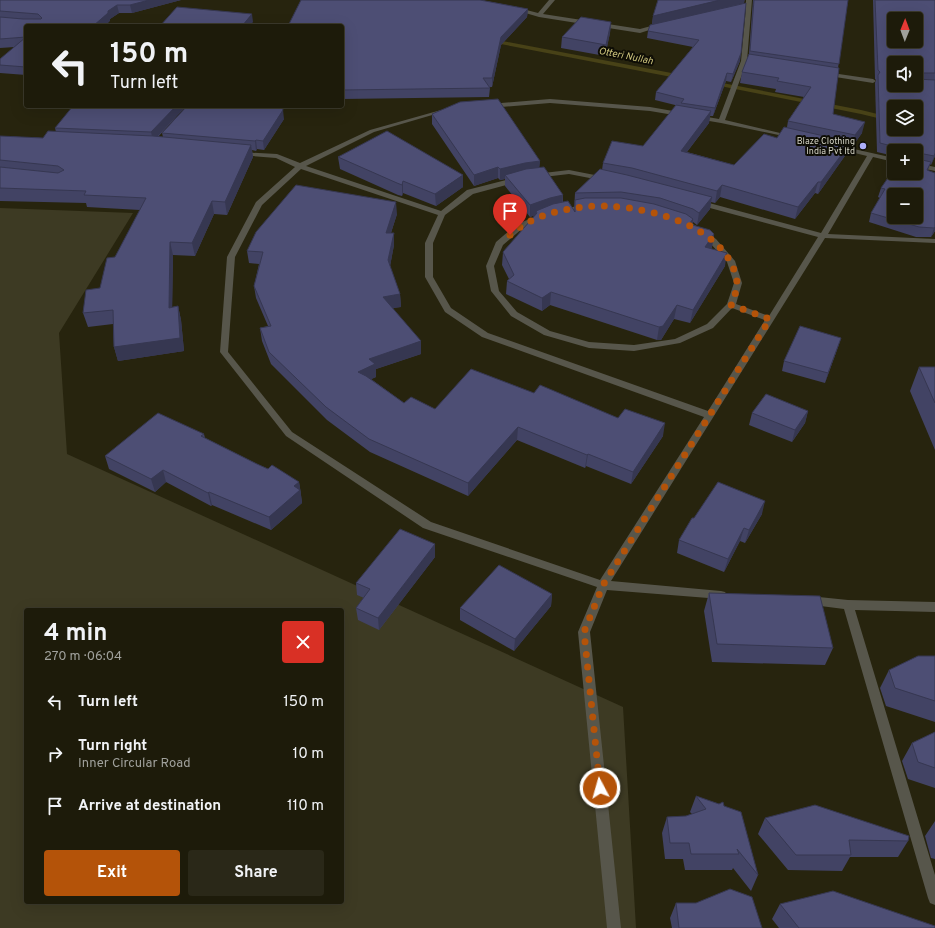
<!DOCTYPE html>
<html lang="en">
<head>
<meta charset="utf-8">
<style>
  :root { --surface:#1d1b0a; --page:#2a2818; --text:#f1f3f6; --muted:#a0a19c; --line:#3b392b; --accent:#b45309 }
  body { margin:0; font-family:Overpass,sans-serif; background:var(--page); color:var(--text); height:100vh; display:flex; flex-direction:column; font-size:15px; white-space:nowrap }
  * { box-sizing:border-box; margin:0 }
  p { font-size:13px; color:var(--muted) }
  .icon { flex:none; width:22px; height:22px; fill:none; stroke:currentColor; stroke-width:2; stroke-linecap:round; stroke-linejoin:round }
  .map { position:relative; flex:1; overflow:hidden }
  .drawer { position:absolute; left:24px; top:608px; width:320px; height:296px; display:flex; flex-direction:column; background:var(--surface); border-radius:4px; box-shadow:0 4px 16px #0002,0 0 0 1px var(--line) }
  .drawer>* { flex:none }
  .hud { position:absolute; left:24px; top:24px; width:320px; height:84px; border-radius:4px; box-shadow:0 4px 16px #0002,0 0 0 1px var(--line); background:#1d1b0a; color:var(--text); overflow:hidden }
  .needle { width:26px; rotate:1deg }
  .fabs { position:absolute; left:887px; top:12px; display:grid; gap:8px }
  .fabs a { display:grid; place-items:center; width:36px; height:36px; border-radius:4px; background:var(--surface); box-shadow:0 4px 16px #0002,0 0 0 1px var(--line); font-size:20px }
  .pin { position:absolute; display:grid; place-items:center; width:34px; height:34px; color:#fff; margin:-41px -17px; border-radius:50% 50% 50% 0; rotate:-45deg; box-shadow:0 0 4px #0007 }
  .pin .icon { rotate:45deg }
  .me { position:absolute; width:44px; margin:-22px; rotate:354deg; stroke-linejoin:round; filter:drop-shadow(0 0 3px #0008) }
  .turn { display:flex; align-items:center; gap:14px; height:84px; padding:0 20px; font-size:18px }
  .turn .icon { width:52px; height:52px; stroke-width:2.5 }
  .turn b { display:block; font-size:28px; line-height:34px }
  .round { display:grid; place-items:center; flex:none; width:42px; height:42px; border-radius:4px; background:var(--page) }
  .overview { display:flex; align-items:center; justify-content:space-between; height:68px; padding:0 20px }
  h1 { font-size:24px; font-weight:700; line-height:30px }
  .primary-button { display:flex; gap:8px; margin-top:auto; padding:8px 20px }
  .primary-button a { flex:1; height:46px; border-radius:4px; background:var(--accent); color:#fff; font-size:16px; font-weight:700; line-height:46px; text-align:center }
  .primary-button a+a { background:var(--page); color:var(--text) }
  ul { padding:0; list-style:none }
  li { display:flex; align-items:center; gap:12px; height:52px; padding:0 20px }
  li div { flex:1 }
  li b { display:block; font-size:15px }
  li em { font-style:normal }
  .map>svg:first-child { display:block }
</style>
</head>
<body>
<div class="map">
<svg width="935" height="928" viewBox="0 0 935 928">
  <rect width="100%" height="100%" fill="#27240e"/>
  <path fill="#3d3a23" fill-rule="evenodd" d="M0 208 133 213 59 333 67 454 623 707 636 928H0ZM26 610H342V902H26Z"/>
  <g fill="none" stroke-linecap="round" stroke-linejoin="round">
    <path fill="#484217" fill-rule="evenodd" d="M492 39 682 75 685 77 682 79 490 42 489 41Z
      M712 81 861 110 894 118V122L861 114 710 84 709 83Z"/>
    <path fill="#57564b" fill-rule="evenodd" d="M549 0H555L543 14 640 29 662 23 665 25 640 33 539 17 512 9 515 7 538 13Z
      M746 0H752L747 61 725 120 793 136V138L721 123 650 111 550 103 489 108 486 106 489 104 550 99 650 107 719 119 741 61 746 8 732 11 729 9 746 4Z
      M825 72 873 79 876 81 873 83 823 75 822 74Z
      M441 110 446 111 374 132 306 166 441 211 467 190 518 177H521V181L473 194 445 215 433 243V277L451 308 488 333 708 411 765 320 732 308 713 328 680 343 634 351 589 348 544 335 511 316 491 291 486 266 496 242 517 224 550 211 584 205H620L658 211 690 222 716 239 735 261 742 283 736 304 769 316 818 237 695 204 694 202 698 200 821 233 867 156 834 148 833 147 836 145 894 158V162L873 157 828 234 935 239V243L825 238 611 581 721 591 725 592 727 595 725 598 721 599 607 590 590 632 621 928H607L578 632 597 587 423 528 286 436 220 352 227 257 256 202 295 167 276 158 240 155 238 154V152L277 154 300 163 370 130ZM301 169 438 215 425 243V277L445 312 482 337 704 417 600 580 431 522 292 432 228 352 235 257 262 205ZM584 209H620L653 215 684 226 710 243 727 262 734 283 727 304 707 324 675 339 634 345 589 342 550 331 517 312 499 291 494 266 503 245 523 228 552 215Z
      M916 163 935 167V171L916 167Z
      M569 170 605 177 609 179 605 181 569 174 535 178 531 176 535 174Z
      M809 596 848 600 935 602V612L855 610 935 875V905L930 903 928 898 844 609 805 604 803 601 805 598Z"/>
  </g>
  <path fill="#424364" d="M0 0H181L132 13H119L110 19V21L26 26V75L0 73V59L15 47 0 48Z
    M301 0H481L528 9 527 17 501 45 492 87H489L490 88 489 97 342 99V26Z
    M753 0H848L838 68 833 114 862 133 852 147 849 146 847 153 818 194 815 193 795 219 720 197 715 203 711 202 710 209 697 225 693 222 692 225 714 234 712 247 711 249 725 266 690 323 674 319 661 340H657L550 305 542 311 506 294 507 281 509 279 502 265 503 252 535 215 530 217 505 186V179L500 180 498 178 474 186 432 124V114L540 161 539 167 563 195V202L574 211 575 193 602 170 603 163 643 146 679 106 655 100 656 92 693 47 647 38 648 31 652 24 653 16 744 3 740 61 731 82 726 81 713 116H710L709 123 687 152 734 165 777 138 787 127 788 121 804 97 775 92 776 89 740 83 742 72 749 54Z
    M873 0H935V156L931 165 930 164 928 170 935 231 931 237H916L869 222 871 213 880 198 878 197 881 188 916 151H894V156L877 152 875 83 876 80 875 79Z
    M611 22 610 33 605 56 561 48 562 37Z
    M186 106 158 137H163L162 133 284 119 264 150 257 149 256 151 252 150 253 157 227 215 214 214 195 256 173 255 172 307 178 306 181 320 184 351 118 361 114 347 113 324 88 327 83 313 100 288 115 257 140 210 87 207 86 203 0 201V136L43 138 56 132 55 128Z
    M338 157 463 187 436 206 403 193 402 196 398 195 340 169Z
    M397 214 391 233 394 245 390 266 400 294 401 307 393 308 421 354 376 369V377L371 379 404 403 435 409 534 393 618 418 663 436 631 484 586 466 585 468 517 440 468 496 370 452 327 420 271 364 262 341 260 328 268 326 256 298 254 286 259 264 249 263 247 251Z
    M841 338 838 347 825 383 782 371 784 361Z
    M919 367H935V450L910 391Z
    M808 411 805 423 792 442 749 425 752 413Z
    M204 434 205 438 257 464 299 482 301 494V495L302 503 271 530 212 505 211 506 166 482 155 492 109 469 105 456Z
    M762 514 745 543 740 541 724 572 677 553 679 540 694 518Z
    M435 544V557L379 630 358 620 356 608 364 598 357 595 356 583Z
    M709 593 833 648 825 665 712 662 704 611Z
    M552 594 551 606 514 651 460 620V608Z
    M935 656V722L886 706 880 688 889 670Z
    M935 732V788L908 779 902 761 912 743Z
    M696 796 724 806 758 875 751 891 733 868 732 870H685L683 859H665L662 833 667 817 686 816 692 814 690 812Z
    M765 818 908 841 898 857H850L842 871 788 870 758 834Z
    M935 821V859L931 858 925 836Z
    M676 903 762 928H672L670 918Z
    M780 904 935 928H779L772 919Z"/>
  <path fill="#363751" d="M149 0H181L132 13 130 5Z
    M720 0H745L744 3 652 25 653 16Z
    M117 5 119 13 110 19V21L105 26H93L108 11Z
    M528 9 527 17 501 45 492 87V78L501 37Z
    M252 14 253 22 250 26H242Z
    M611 22 610 33 605 56 606 45Z
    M741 53 740 61 731 82 733 74Z
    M727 73 726 81 713 116 715 108Z
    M919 73 916 82V75Z
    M176 106H186L153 141 151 132Z
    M283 110 284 119 264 150 263 141Z
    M711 111 709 123 679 162 681 151Z
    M865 122 862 133 852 147 855 135Z
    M256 140 257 149 256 151 255 141Z
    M851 142 847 153 818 194 821 182Z
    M251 145 253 157 227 215 225 202Z
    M935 153V156L931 165Z
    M540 161 539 172 505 175V179L500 180V169L525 163Z
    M498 167V178L474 186V175Z
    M463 175V187L436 206 435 194Z
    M403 181V193L402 196V185Z
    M818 182 815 193 795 219 798 207Z
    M722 185 720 197 715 203 717 191Z
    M563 195 562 207 536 211V215L530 217V205L550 198Z
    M712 197 710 209 697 225 699 213Z
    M212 201 214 214 195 256 192 243Z
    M396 202 397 214 387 245 386 233Z
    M693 219 691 232 689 224Z
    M935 227V231L931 237 934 228Z
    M394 233V245L389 272 388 260Z
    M714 234 712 247 703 260 705 247Z
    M170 242 173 255 172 321 169 308Z
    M727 253 725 266 690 323 693 310Z
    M551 292 550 305 542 311V298Z
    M400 294 401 307 384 309 383 297Z
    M677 305 674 319 661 340H657L659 327Z
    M178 306 181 320 184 351 118 361 114 347Z
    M841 338 838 347 825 383 828 373Z
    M421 341V354L376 369V377L359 385 358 372 369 359Z
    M808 411 805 423 792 442 795 430Z
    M665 423 663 436 631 484 633 472Z
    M518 427 517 440 468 496V483Z
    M588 454 586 466 585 468 587 455Z
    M163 470 166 482 155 492 151 479Z
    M299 482 301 494V495L302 503 271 530 269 517 294 486Z
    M209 492 212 505 211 506 208 493Z
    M765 501 762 514 745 543 749 530Z
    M744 528 740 541 724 572 728 559Z
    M435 544V557L379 630 378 618Z
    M552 594 551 606 514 651 515 639Z"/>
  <path fill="#4d4e74" stroke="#363751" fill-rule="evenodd" d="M0 0H149L130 5H117L108 11V13L93 26H26V67L0 65V59L26 37 0 39V17L23 19H41L42 18 38 14 0 11Z
    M301 0H480L528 9 501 37 492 78H483L490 88 342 90V26H288Z
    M658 0H720L653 16Z
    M754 0H848L839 64 750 51Z
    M875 0H935V73H919L916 75V63H894V85H916V79L935 80V153L934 156 919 153 917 154 918 159 931 162 927 170 935 173V227L934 228 919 227 871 213 885 189 881 188 894 169V173H916V151H906L907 150 880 143 878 75 880 72 878 70ZM894 19H916V41H894ZM894 107H916V129H894ZM894 195H916V217H894Z
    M746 3 741 53 733 74 727 73 715 108 681 103 684 99 656 92 699 40 648 31 650 25Z
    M177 7 252 14 242 26H160Z
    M581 17 611 22 606 45 562 37Z
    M749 54 839 68 833 114 865 122 855 135 788 121 811 87 777 81 779 78 742 72Z
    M498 99 540 161 525 163 500 169 498 167 474 175 432 114 460 102Z
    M676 105 711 111 681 151 734 165 764 134 777 138 784 127 851 142 821 182H818L798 207 722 185 717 191 632 168 603 163 612 141 643 146Z
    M73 106H176L151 132 55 128Z
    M187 106H282L283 110 263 141 256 140 255 141 162 133Z
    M48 131 153 136 251 145 225 202 212 201 192 243 170 242 169 308 178 306 180 338 114 347 113 310 83 313 86 290 100 288 107 258 115 257 146 198 84 195 86 191 0 188V167L58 173 64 170 58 166 0 160V136L43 138Z
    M387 131 463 175 435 194 403 181 402 185 397 183 338 157Z
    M544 167 563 195 550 198 530 205 505 175 526 169Z
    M600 169 627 175 712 197 699 213 693 209 660 198 621 192 575 193Z
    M296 185 396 202 386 233H394L388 260 400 294 383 297 421 341 369 359 375 364 358 372 366 376 404 403 411 397 435 409 471 369 534 393 540 385 618 418 625 409 665 423 633 472 588 454 587 455 518 427 468 483 369 439 326 407 269 352 260 328 271 326 254 286 263 252 247 251 256 232Z
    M585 198H621L654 204 686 214 693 219 689 224 710 230 714 234 705 247 727 253 693 310 677 305 663 326 659 327 551 292 542 298 507 281 514 275 503 252 537 213 536 211 553 204 568 201 575 212V200Z
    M800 326 841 338 828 373 784 361Z
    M919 367H935V403Z
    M766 394 808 411 795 430 752 413Z
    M158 413 204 434 201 436 257 464 268 469 272 465 299 482 294 486 300 490 269 517 209 492 208 493 163 470 151 479 105 456Z
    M718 482 765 501 749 530 744 528 728 559 679 540 692 518H694Z
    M400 529 435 544 378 618 356 608 370 589 356 583Z
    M499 565 552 594 515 639 460 608Z
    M709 593 820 596 833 648 717 644Z
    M918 656H935V701L895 688 889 670Z
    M935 732V768L918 762 912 743Z
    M696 796 719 804 723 802 724 806 741 812 758 875 737 849 739 854H691L689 843H670L667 817 686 816 706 809Z
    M815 805 909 836 908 841 849 840 851 855H796L765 818Z
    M730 889 752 897 762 928H679L676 903H696Z
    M833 891 935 926V928H799L780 904Z"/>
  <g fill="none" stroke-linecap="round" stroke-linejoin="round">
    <path stroke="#b45309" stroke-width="7" stroke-dasharray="0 12.6" d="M510 235C530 217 557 210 583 207 633 201 729 222 737 282 738 289 733 299 731 305L770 319 603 585 584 632 600 788"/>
  </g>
  <circle fill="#adaffb" stroke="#0e0d05" stroke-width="1.5" cx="863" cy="146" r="4"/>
  <g text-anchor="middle" stroke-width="4" stroke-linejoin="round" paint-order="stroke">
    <g font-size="9" fill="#d3d2c4" stroke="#0e0d05" text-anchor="end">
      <text x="855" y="144">Blaze Clothing<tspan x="855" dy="10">India Pvt ltd</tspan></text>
    </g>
    <g font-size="10" font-style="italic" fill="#cfc67e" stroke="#0e0d05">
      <text transform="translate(626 55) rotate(11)" y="4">Otteri Nullah</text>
    </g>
  </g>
</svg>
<div class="fabs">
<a><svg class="needle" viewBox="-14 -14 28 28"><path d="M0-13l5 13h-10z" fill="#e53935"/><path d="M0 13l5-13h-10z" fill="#a0a19c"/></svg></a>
<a><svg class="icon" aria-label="sound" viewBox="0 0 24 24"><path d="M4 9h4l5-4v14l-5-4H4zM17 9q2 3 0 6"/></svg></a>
<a><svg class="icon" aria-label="layers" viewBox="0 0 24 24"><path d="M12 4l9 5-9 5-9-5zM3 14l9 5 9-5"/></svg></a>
<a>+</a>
<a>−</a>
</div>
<div class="pin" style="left:510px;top:235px;background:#d93025"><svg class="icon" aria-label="arrive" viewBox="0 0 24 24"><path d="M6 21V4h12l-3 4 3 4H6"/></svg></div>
<svg class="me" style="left:600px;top:788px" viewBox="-20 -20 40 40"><circle r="17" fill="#b45309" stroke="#fff" stroke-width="3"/><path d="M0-11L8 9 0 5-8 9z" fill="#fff"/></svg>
<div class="hud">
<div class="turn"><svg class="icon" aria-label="left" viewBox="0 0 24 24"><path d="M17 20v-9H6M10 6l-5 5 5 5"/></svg><div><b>150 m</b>Turn left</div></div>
</div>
<section class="drawer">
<div class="overview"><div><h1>4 min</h1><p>270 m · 06:04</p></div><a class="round" style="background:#d93025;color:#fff"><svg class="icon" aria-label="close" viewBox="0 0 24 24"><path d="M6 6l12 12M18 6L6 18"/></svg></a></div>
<ul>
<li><svg class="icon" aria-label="left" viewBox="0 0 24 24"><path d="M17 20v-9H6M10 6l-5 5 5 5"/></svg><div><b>Turn left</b></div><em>150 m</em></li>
<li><svg class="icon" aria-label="right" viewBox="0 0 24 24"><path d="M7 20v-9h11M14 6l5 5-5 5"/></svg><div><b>Turn right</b><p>Inner Circular Road</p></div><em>10 m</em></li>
<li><svg class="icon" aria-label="arrive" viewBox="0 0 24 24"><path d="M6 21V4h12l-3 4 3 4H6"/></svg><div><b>Arrive at destination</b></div><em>110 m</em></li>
</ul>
<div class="primary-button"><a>Exit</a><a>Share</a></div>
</section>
</div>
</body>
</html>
